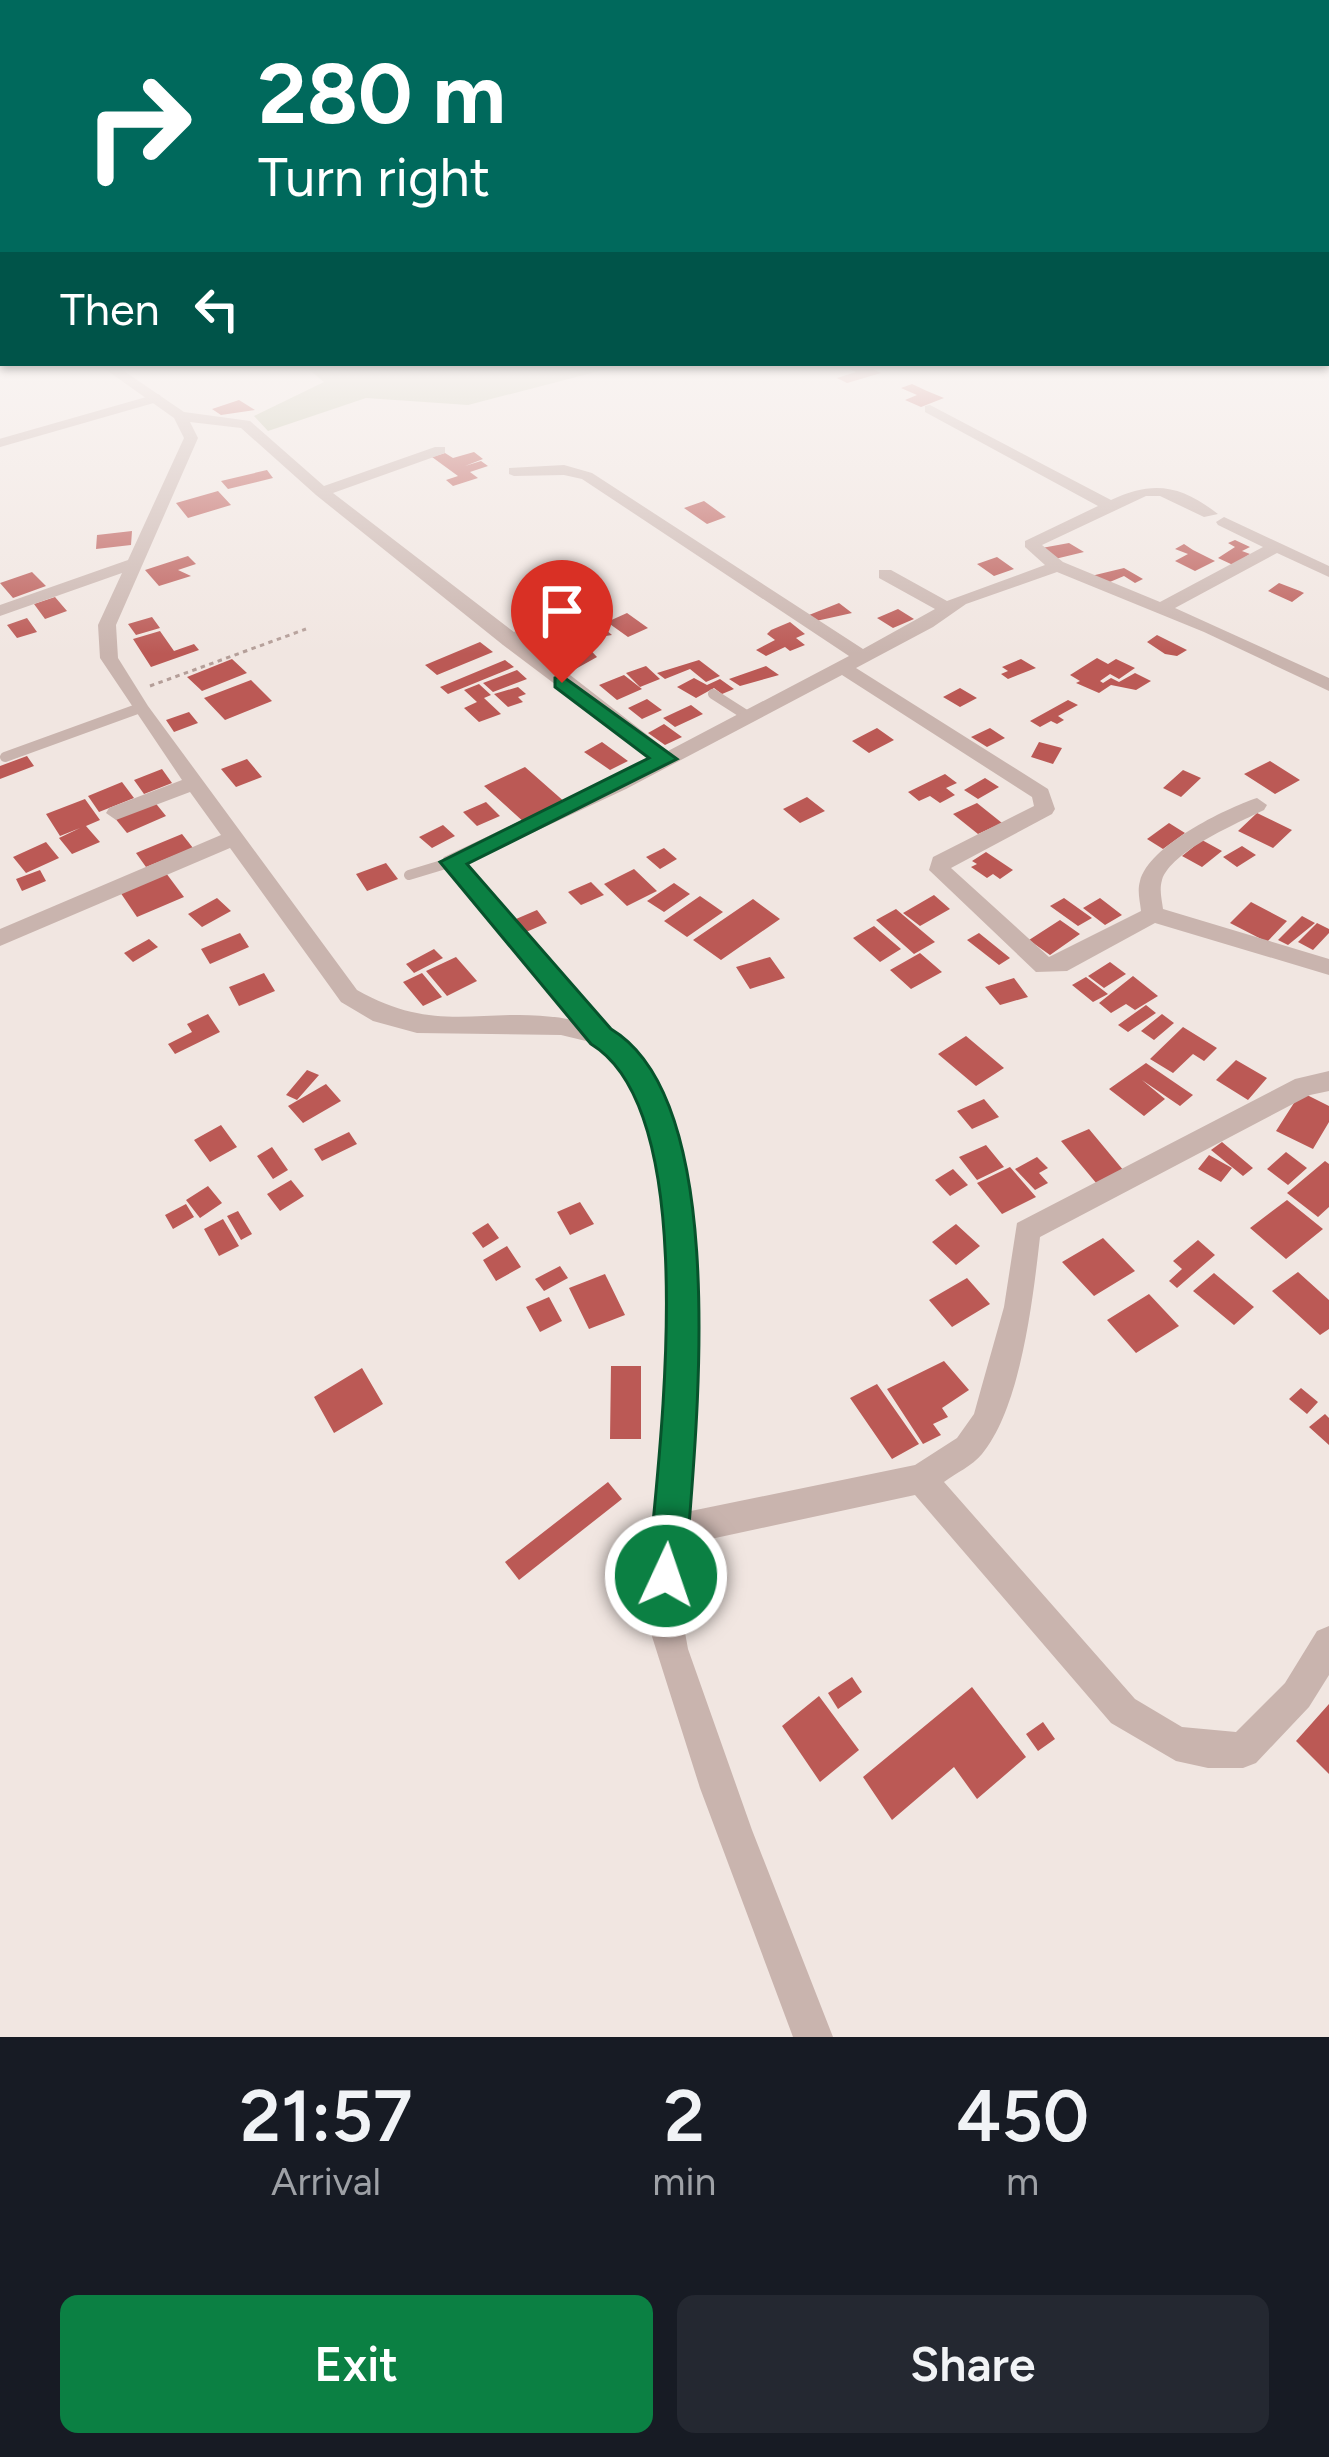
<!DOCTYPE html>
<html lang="en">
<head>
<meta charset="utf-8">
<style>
  :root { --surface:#171b24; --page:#242831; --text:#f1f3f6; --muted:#9ea1a6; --accent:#0b8043 }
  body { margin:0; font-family:Figtree,sans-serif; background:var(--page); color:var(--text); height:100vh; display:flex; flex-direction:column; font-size:45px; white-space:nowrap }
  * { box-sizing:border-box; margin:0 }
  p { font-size:39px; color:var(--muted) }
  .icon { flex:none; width:66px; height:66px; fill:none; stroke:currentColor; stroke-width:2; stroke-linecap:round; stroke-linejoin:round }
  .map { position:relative; height:2037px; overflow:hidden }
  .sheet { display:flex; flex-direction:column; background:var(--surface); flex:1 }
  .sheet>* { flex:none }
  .hud { position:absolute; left:0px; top:0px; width:1329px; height:366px; box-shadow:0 3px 9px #0004; background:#00695c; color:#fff; overflow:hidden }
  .pin { position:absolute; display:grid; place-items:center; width:102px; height:102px; color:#fff; margin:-123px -51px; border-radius:50% 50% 50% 0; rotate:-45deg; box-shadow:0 0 12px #0007 }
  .pin .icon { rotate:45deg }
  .me { position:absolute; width:132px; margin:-66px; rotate:3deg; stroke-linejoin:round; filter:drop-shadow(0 0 9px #0008) }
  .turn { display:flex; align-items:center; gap:42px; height:252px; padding:0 60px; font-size:54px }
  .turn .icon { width:156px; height:156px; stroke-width:2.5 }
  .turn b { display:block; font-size:84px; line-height:102px }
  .then { display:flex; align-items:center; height:114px; padding:0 60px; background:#0003; gap:24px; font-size:45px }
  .eta { display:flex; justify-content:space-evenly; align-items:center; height:204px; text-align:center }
  .eta b { font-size:72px; font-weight:600; line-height:84px }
  .primary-button { display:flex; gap:24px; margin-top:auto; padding:24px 60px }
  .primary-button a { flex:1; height:138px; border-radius:18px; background:var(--accent); color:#fff; font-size:48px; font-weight:600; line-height:138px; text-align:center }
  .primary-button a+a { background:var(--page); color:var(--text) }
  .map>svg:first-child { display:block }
</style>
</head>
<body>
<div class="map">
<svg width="1329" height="2037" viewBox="0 0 1329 2037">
  <rect width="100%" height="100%" fill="#f1e6e1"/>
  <path fill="#bcbfa2" d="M308 369H607L468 405 366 398 268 431 254 416 324 382Z"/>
  <path fill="#bb5955" d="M849 369H873L881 373 847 383 837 378 856 372Z
    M912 384 927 391 944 398 921 407 905 400 917 395 901 388Z
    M239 400 255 410 221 415 212 409Z
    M474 452 483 459 465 466 481 461 488 466 470 472 478 478 453 486 446 480 458 476 432 457 445 453 453 458Z
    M267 470 273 478 228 489 221 481Z
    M218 491 231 505 188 518 176 503Z
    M704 501 726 517 707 524 684 508Z
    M132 531 131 545 96 549 97 535Z
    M1235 540 1250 547 1242 551 1250 554 1233 565 1218 558 1235 547 1228 543Z
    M1069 543 1084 552 1055 559 1036 549Z
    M1184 544 1193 550 1215 561 1195 571 1175 561 1188 554 1175 549Z
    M188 556 196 564 178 570 191 576 159 586 145 570Z
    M997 557 1014 569 994 576 977 564Z
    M1124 568 1143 579 1135 583 1124 576 1105 584 1091 576Z
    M32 572 46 586 13 598 0 583Z
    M1279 583 1300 591 1304 593 1292 602 1268 591Z
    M55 597 67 611 45 619 34 604Z
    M839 603 852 613 816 621 809 615Z
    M898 609 914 619 893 628 877 618Z
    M627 613 648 628 628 637 607 622Z
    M152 617 160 628 136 635 128 624Z
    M27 618 37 632 17 638 7 625Z
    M576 622 585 630 599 624 612 635 581 640 597 657 572 671 561 675 546 662 562 656 558 653 539 661 523 649 554 636 543 628Z
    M790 622 805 634 796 638 805 645 790 651 785 647 766 656 756 650 775 640 767 634 771 630Z
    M160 631 174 651 194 644 199 650 151 667 133 639Z
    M1157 635 1187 650 1177 656 1165 654 1147 642Z
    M480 642 493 652 437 675 425 665Z
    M1097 658 1108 664 1116 659 1135 668 1119 679 1110 674 1100 681 1103 683 1111 678 1119 682 1135 673 1151 681 1136 690 1111 685 1099 693 1076 683 1080 681 1070 675Z
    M232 659 247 673 202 691 187 677Z
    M1021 659 1036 668 1008 679 1001 674 1008 671 1002 667Z
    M505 660 514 667 448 694 440 687Z
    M699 660 720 676 706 682 690 669 665 679 657 673Z
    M646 666 660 679 640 687 626 673Z
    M766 666 779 675 740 686 729 679Z
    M517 670 527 679 493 692 483 683Z
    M624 675 642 689 617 700 599 685Z
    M694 678 707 685 720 679 734 689 722 694 714 688 696 698 677 687Z
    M251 680 272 701 225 720 204 698Z
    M479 684 491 695 484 698 501 714 479 722 464 708 477 702 464 690Z
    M518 687 526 694 518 697 523 702 508 707 494 694Z
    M960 688 977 698 960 707 943 697Z
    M647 699 662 710 642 719 628 708Z
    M1068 700 1078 705 1058 716 1064 720 1057 724 1051 721 1040 727 1030 721Z
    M691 705 703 714 675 727 663 718Z
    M189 712 198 723 174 732 166 720Z
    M664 724 682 737 665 745 648 733Z
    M877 728 894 740 869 753 852 741Z
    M990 728 1005 738 987 747 971 737Z
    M602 742 628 761 610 770 584 752Z
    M1039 742 1062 748 1053 764 1031 757Z
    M27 756 34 766 0 779V766Z
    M247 759 262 777 236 787 221 769Z
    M1270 761 1300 780 1275 794 1244 774Z
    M525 767 567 804 526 824 484 786Z
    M162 769 172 783 144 794 134 780Z
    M1183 770 1201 778 1181 797 1163 788Z
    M945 774 957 783 946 788 955 795 940 803 930 796 919 801 908 792Z
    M985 778 999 787 978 799 964 790Z
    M122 782 134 798 99 812 88 796Z
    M807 797 825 811 800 823 783 809Z
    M85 799 100 820 86 826 100 842 72 854 59 838 80 828 60 836 46 814Z
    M153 800 166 816 127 833 114 817Z
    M486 802 500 816 477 826 463 812Z
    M977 803 1002 823 978 834 953 814Z
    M1257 813 1292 830 1273 848 1238 831Z
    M1169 823 1185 833 1163 849 1147 839Z
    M443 825 455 836 432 848 419 837Z
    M182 834 193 848 146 867 136 853Z
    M1202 840 1222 851 1202 867 1182 856Z
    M46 842 59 858 26 873 13 857Z
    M1242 846 1256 855 1237 867 1223 857Z
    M664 848 677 859 660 869 646 857Z
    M986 852 1013 870 1000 879 993 874 987 878 971 867 977 864 972 861Z
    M386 863 398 879 367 891 356 874Z
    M634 869 657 891 627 906 604 884Z
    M40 870 46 881 22 891 16 879Z
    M166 873 184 897 137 917 120 892Z
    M591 882 604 895 581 905 568 892Z
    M674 883 690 894 664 912 647 901Z
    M934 895 950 909 920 926 903 913Z
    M700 896 723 912 687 937 664 921Z
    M217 898 231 911 202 927 188 914Z
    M1064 898 1092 918 1078 926 1050 906Z
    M1100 898 1122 915 1105 925 1083 908Z
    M753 899 780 919 721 960 693 940Z
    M1251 902 1287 921 1267 942 1230 923Z
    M896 909 903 915 935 942 914 954 876 920Z
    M537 910 547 923 519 935 509 922Z
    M1302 916 1315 923 1288 945 1278 940Z
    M1060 920 1080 934 1050 955 1029 940Z
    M1317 923 1329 929V933L1313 950 1298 942Z
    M874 926 901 949 880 962 853 938Z
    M240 933 249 947 210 964 201 949Z
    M979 933 1010 958 999 965 967 940Z
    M149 939 158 947 133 962 124 953Z
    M434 949 443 958 414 973 406 964Z
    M920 953 942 972 911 989 890 970Z
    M456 957 477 981 447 996 426 971Z
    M770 957 785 978 750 989 736 967Z
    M1110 962 1126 974 1104 988 1088 976Z
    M264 973 275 991 239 1006 229 987Z
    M422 973 442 997 423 1006 403 982Z
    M1133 976 1158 996 1135 1010 1126 1004 1111 1013 1099 1003Z
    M1086 977 1108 994 1093 1002 1072 985Z
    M1014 978 1028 997 1000 1005 985 987Z
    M1146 1005 1156 1013 1128 1032 1118 1025Z
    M208 1014 220 1032 175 1054 168 1044 192 1032 187 1024Z
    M1162 1014 1174 1023 1154 1040 1141 1031Z
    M1183 1027 1217 1048 1204 1061 1193 1054 1173 1073 1150 1059Z
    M966 1036 1004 1068 976 1086 938 1054Z
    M1236 1060 1267 1078 1248 1100 1216 1080Z
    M1146 1063 1193 1095 1180 1106 1142 1080 1165 1099 1144 1116 1109 1089Z
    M307 1070 319 1075 297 1100 286 1095Z
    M326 1084 341 1101 303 1123 288 1106Z
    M1301 1092 1329 1106V1122L1313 1149 1276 1131Z
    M984 1099 999 1117 972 1129 957 1111Z
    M221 1125 237 1147 210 1162 194 1140Z
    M1089 1129 1124 1171 1097 1184 1061 1141Z
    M349 1132 357 1144 322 1161 314 1149Z
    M1222 1142 1253 1168 1243 1176 1211 1150Z
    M986 1145 1004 1167 977 1180 959 1157Z
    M272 1147 288 1170 273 1179 257 1156Z
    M1286 1152 1307 1168 1288 1185 1267 1169Z
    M1209 1155 1232 1168 1221 1182 1198 1169Z
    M1037 1157 1048 1168 1039 1173 1048 1183 1035 1190 1015 1169Z
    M1325 1161 1329 1164V1207L1318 1217 1287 1193Z
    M1010 1167 1036 1197 1002 1214 977 1183Z
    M953 1169 968 1185 950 1196 935 1180Z
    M291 1180 304 1196 280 1211 267 1194Z
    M208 1186 222 1203 200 1218 186 1200Z
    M1287 1200 1323 1229 1286 1259 1250 1228Z
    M580 1202 594 1224 570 1235 557 1212Z
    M186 1204 194 1217 173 1229 165 1215Z
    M238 1211 252 1234 241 1240 227 1216Z
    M223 1219 239 1246 219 1256 204 1229Z
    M488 1223 499 1238 483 1248 472 1233Z
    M956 1224 980 1246 956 1265 932 1242Z
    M1103 1238 1135 1271 1094 1296 1062 1262Z
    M1198 1240 1215 1255 1177 1288 1169 1281 1182 1269 1173 1261Z
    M507 1246 521 1267 496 1281 483 1260Z
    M560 1266 568 1278 544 1291 535 1279Z
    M1298 1272 1329 1300V1329L1320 1335 1272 1291Z
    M1214 1273 1254 1307 1234 1325 1193 1291Z
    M605 1274 625 1315 589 1329 569 1288Z
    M967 1278 990 1304 952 1327 929 1300Z
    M1149 1294 1179 1326 1136 1353 1107 1320Z
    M549 1297 562 1321 540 1332 526 1307Z
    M944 1361 969 1390 942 1408 948 1417 933 1424 941 1435 923 1444 887 1389Z
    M611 1366H641V1439H610Z
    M362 1368 383 1404 334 1433 314 1397Z
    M877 1384 919 1444 892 1459 850 1398Z
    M1301 1388 1318 1402 1307 1414 1289 1399Z
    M1325 1414 1329 1418V1445L1309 1427Z
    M608 1482 622 1499 519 1580 505 1562Z
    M852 1677 862 1692 838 1709 828 1693Z
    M972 1687 1026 1757 977 1799 954 1767 892 1820 863 1777Z
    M819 1696 859 1750 820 1782 782 1726Z
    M1329 1704V1774L1296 1741Z
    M1043 1722 1055 1739 1038 1751 1026 1734Z"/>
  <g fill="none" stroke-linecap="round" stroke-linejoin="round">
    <path stroke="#b49e98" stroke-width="3" stroke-dasharray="4.5 4.5" stroke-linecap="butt" d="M150 686 306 629"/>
    <path stroke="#c9b4ae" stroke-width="8" d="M0 443 157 398"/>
    <path stroke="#c9b4ae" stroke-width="10" d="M713 694 746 715
      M5 757 140 708
      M409 875 452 862"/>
    <path fill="#c9b4ae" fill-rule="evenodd" d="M105 369H121L184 412 250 421 324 486 435 447H445V453L333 493 514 632 568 606 555 594 570 590 587 606 582 613 525 640 668 751 849 656 582 479 564 475 514 476 509 474V468L564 465 592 473 863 649 935 609 879 578V570H891L947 601 1045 565 1025 547V541L1098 506 925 412V406L930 405 1111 500C1153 480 1181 485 1218 514L1204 517 1160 496H1146L1042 545 1063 562 1160 602 1263 547 1218 525 1216 522 1224 517 1329 566V577L1277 553 1175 608 1329 678V691L1204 632 1057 572 966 604 933 627 856 668 1048 789 1055 809 1052 814 951 868 1049 957 1141 911C1140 901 1137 891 1140 881 1149 846 1224 809 1257 798L1267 805 1264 810C1238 823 1171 851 1162 880 1159 890 1162 900 1163 909L1329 959V975L1155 923 1067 971 1036 972 929 870 933 857 1034 806 1032 797 842 675 626 789 466 864 610 1032C727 1096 698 1399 686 1512L915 1465 957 1438 974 1414 979 1396 1004 1307 1017 1223 1295 1079 1329 1071V1091L1310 1095 1040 1237C1033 1298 1021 1407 982 1454 972 1466 956 1473 944 1482L1135 1699 1182 1727 1236 1732 1285 1683 1317 1631 1329 1626V1675L1309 1707 1256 1763 1243 1768H1208L1176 1761 1111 1723 915 1495 683 1545 682 1616 688 1649 752 1830 833 2037H793L700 1788 649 1627 650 1552 668 1394 669 1287 655 1149 630 1078 610 1055 586 1041 561 1035 417 1033 373 1021 341 1002 230 848 0 946V929L221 835 190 792 116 820 106 813 109 808 182 780 100 658 98 625 122 573 0 616V605L128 560 184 438 174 418ZM190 422 241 428 316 495 503 645 653 758 444 857 441 862 573 1020C490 1003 441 1038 357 990L148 706 118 658 116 625 198 438Z"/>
  </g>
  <linearGradient id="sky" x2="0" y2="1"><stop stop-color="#7fb1cd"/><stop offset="0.56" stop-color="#f9f4f2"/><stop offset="1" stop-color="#f9f4f2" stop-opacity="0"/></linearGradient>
  <rect width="1329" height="654" fill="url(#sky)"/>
  <path fill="#0b8043" stroke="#07532c" stroke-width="3" d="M562 676 677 759 467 864 611 1029C736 1104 694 1448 685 1576L680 1590 666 1595 653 1590 648 1576C658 1457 706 1114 591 1044L440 862 649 758 555 687V678Z"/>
</svg>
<div class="pin" style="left:562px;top:683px;background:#d93025"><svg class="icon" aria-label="arrive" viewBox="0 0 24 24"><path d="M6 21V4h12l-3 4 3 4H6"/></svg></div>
<svg class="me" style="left:666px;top:1576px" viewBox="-20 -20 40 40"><circle r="17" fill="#0b8043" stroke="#fff" stroke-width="3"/><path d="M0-11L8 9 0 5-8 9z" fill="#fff"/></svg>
<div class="hud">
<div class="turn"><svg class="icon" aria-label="right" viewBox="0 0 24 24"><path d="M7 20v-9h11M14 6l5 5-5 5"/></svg><div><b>280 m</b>Turn right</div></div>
<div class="then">Then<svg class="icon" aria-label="left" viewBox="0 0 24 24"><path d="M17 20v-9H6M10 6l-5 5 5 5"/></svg></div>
</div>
</div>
<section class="sheet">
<div class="eta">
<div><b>21:57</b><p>Arrival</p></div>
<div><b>2</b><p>min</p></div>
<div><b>450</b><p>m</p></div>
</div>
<div class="primary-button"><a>Exit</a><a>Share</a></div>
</section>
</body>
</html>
